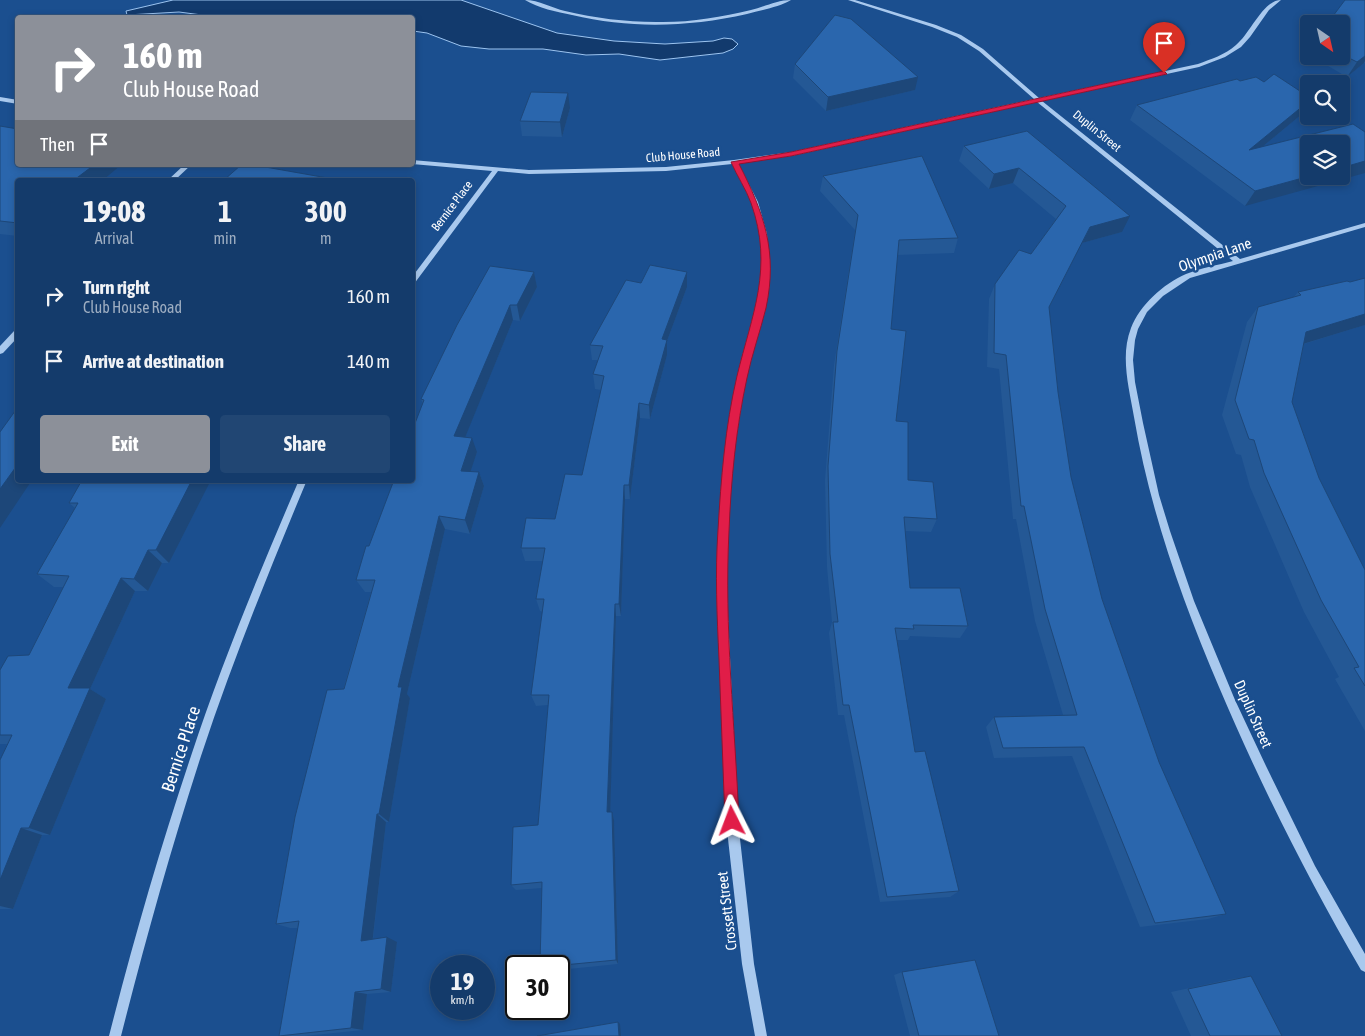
<!DOCTYPE html>
<html lang="en">
<head>
<meta charset="utf-8">
<style>
  :root { --surface:#143b6b; --page:#214673; --text:#f1f3f6; --muted:#9dadc1; --line:#33557e; --accent:#8c9099 }
  body { margin:0; font-family:"Asap Condensed",sans-serif; background:var(--page); color:var(--text); height:100vh; display:flex; flex-direction:column; font-size:19px; white-space:nowrap }
  * { box-sizing:border-box; margin:0 }
  p { font-size:16px; color:var(--muted) }
  .icon { flex:none; width:28px; height:28px; fill:none; stroke:currentColor; stroke-width:2; stroke-linecap:round; stroke-linejoin:round }
  .map { position:relative; flex:1; overflow:hidden }
  .side { position:absolute; left:15px; top:178px; width:400px; height:305px; display:flex; flex-direction:column; background:var(--surface); border-radius:5px; box-shadow:0 2px 8px #0003,0 0 0 1px var(--line) }
  .side>* { flex:none }
  .hud { position:absolute; left:15px; top:15px; width:400px; height:152px; border-radius:5px; box-shadow:0 2px 8px #0003,0 0 0 1px var(--line); background:#8c9099; color:#fff; overflow:hidden }
  .needle { width:32px; rotate:146deg }
  .buttons { position:absolute; left:1300px; top:15px; display:grid; gap:10px }
  .buttons a { display:grid; place-items:center; width:50px; height:50px; border-radius:5px; background:var(--surface); box-shadow:0 2px 8px #0003,0 0 0 1px var(--line); font-size:25px }
  .speed { position:absolute; left:430px; top:955px; display:flex; gap:10px; font-size:25px; font-weight:700; text-align:center }
  .speed>* { display:grid; place-content:center; width:65px; height:65px; border-radius:50%; background:var(--surface); box-shadow:0 2px 8px #0003,0 0 0 1px var(--line); line-height:1 }
  .speed small { font-size:12px; font-weight:400 }
  .speed .limit { border:2px solid #111; border-radius:8px; background:#fff; color:#111 }
  .pin { position:absolute; display:grid; place-items:center; width:42px; height:42px; color:#fff; margin:-51px -21px; border-radius:50% 50% 50% 0; rotate:-45deg; box-shadow:0 0 5px #0007 }
  .pin .icon { rotate:45deg }
  .me { position:absolute; width:55px; margin:-28px; rotate:357deg; stroke-linejoin:round; filter:drop-shadow(0 0 4px #0008) }
  .turn { display:flex; align-items:center; gap:18px; height:105px; padding:0 25px; font-size:22px }
  .turn .icon { width:65px; height:65px; stroke-width:2.5 }
  .turn b { display:block; font-size:35px; line-height:42px }
  .then { display:flex; align-items:center; height:48px; padding:0 25px; background:#0003; gap:10px; font-size:19px }
  .eta { display:flex; justify-content:space-evenly; align-items:center; height:85px; text-align:center }
  .eta b { font-size:30px; font-weight:700; line-height:35px }
  .action { display:flex; gap:10px; margin-top:auto; padding:10px 25px }
  .action a { flex:1; height:58px; border-radius:5px; background:var(--accent); color:#fff; font-size:20px; font-weight:700; line-height:58px; text-align:center }
  .action a+a { background:var(--page); color:var(--text) }
  ul { padding:0; list-style:none }
  li { display:flex; align-items:center; gap:15px; height:65px; padding:0 25px }
  li div { flex:1 }
  li b { display:block; font-size:19px }
  li em { font-style:normal }
  .map>svg:first-child { display:block }
</style>
</head>
<body>
<div class="map">
<svg width="1365" height="1036" viewBox="0 0 1365 1036">
  <rect width="100%" height="100%" fill="#1b4f8f"/>
  <path fill="#123a6d" stroke="#9cc4f0" d="M173 0H461L557 33 614 41 665 44 713 41 724 38 732 39 738 44 733 49 723 53 660 60 619 54 586 55 543 49H489L461 46 427 33 413 31 412 18H280L202 15 179 12 127 15 126 11Z"/>
  <g fill="none" stroke-linecap="round" stroke-linejoin="round">
    <path fill="#a9c9ee" fill-rule="evenodd" d="M525 0C539 0 552 8 565 11 595 18 625 22 656 22 688 23 720 17 751 10 764 7 777 0 791 0 779 7 762 10 747 14 689 27 631 29 572 15 557 12 538 8 525 0Z
      M848 0H855L936 25 961 35 983 49 1039 98 1198 64C1211 59 1225 55 1236 45 1250 34 1263 0 1281 0L1269 10 1250 37 1241 47 1225 57 1199 67 1042 101 1240 259 1365 223V227L1190 278 1163 296 1147 312 1138 329 1135 340 1133 360 1135 382 1143 423 1159 495 1170 531 1194 601 1235 700 1266 766 1315 866 1365 954V972L1361 970C1308 879 1260 784 1219 687 1182 600 1150 511 1134 417 1129 388 1120 356 1131 328 1140 305 1163 284 1186 274 1201 268 1218 265 1233 261L1037 102 791 156 738 163 758 202 767 234 769 269 765 307 746 377 733 457 727 532V596L738 821 754 964 767 1036H755L742 964 726 821 717 596 719 532 725 457 738 377 757 307 763 269 761 234 752 202 732 164 666 171 529 174 498 171 414 284H412V277L492 171 412 164V160L529 170 666 167 734 160 791 152 1034 99 979 51 957 37 932 27Z
      M0 97 18 100V104L0 101Z
      M184 165H191L175 180H168Z
      M15 330H18V337L3 353 0 354V346Z
      M299 480H307C269 571 232 662 201 756 171 848 145 942 121 1036H109C133 942 160 848 191 756 222 662 260 571 299 480Z"/>
  </g>
  <path fill="#245895" d="M1365 0V63H1364L1347 77 1311 56H1341V24Z
    M795 64 915 90 826 111 793 78Z
    M1240 81 1264 82 1309 97V104L1302 114 1262 147 1353 124 1245 206 1130 120 1137 105Z
    M570 108 562 137 522 136 520 121Z
    M0 126 18 180V236L0 234Z
    M1027 131 1122 232 1082 243 1049 308 1058 392 1071 477 1102 599 1159 762 1226 914 1208 919 1140 927 1072 756 994 758 986 727 994 717 1063 715 1035 621 1016 519H1013L999 369 987 367 989 299 995 284 1031 254 1056 219 1013 183 989 189 959 161 964 146Z
    M823 176 958 238 954 253 897 255 891 329 896 421 908 480 937 519 931 532 905 531 910 588 968 626 960 638 910 636 908 640H897L915 752 959 891 950 897 880 902 844 715H838L829 633 832 622 827 567 825 480 834 365 855 230 820 191Z
    M534 272 537 287 520 321 513 320 465 437 477 452 470 472H479L484 486 470 534 445 529 407 694 410 698 389 822H386L373 939 397 942 391 992 367 994 363 1030 305 1036H279L298 928H290L276 924 371 592H365L356 580 423 404 421 399Z
    M1350 282 1365 325 1304 344 1292 402 1319 478 1365 570V731L1335 679 1339 677 1304 612 1250 487 1241 455 1236 454 1222 415 1247 322 1258 307 1294 297 1298 292Z
    M641 283 687 287 667 341V355L650 419 640 418 630 499H625L621 616H616L610 812H612L614 820 618 964 559 970V966H540L542 888 516 890 511 885 538 825 548 705 536 706 531 695 543 612 540 611 536 599 543 561H525L521 548 555 519 582 475 601 390 595 389 593 374 598 360H592L590 345Z
    M207 487 169 563H162L148 591H135L90 689 106 699 50 835H42L13 909H0V760L7 744H0V670L29 655 63 587H54L37 574 75 508 69 503Z
    M902 972 999 1036H910L894 975Z
    M1251 976 1282 1036H1191L1171 992 1231 979Z"/>
  <path fill="#1d4779" d="M1365 56V61L1364 63 1347 77 1357 62Z
    M918 77 915 90 826 111 828 97Z
    M568 93 570 108 562 137 560 122Z
    M1309 101V104L1302 114 1239 166 1249 150Z
    M1365 161V173L1245 206 1255 191 1310 176H1341V168Z
    M94 165H121L103 180H74Z
    M1019 168 1013 183 989 189 994 174Z
    M1130 216 1122 232 1082 243 1090 227Z
    M534 272 537 287 520 321 517 305Z
    M687 272V287L667 341V355L650 419 649 405 662 339Z
    M510 305 513 320 460 450 454 436Z
    M1365 314V325L1293 347 1306 332Z
    M639 403 640 418 630 499 629 485Z
    M472 438 477 452 466 485 461 471Z
    M18 464V480H32L0 528V489Z
    M479 472 484 486 470 534 465 520Z
    M192 480H211L169 563 156 550Z
    M624 485 625 499 621 616 619 604Z
    M439 516 445 529 407 694 410 698 389 822 379 814 398 687Z
    M148 550 162 563 148 591 134 579Z
    M121 578 135 591 90 689 106 699 50 835 29 828 68 688Z
    M615 604 616 616 610 820 607 812Z
    M612 812 614 820 618 964 616 960Z
    M377 814 386 822 372 945 361 941Z
    M21 828 42 835 13 909 0 906V880Z
    M387 937 397 942 391 992 381 989Z
    M355 992 367 994 363 1030 351 1028Z
    M618 1022 620 1024 621 1036H619Z"/>
  <path fill="#2a66ad" stroke="#1d4779" d="M1345 0H1365V56L1357 62 1341 54V24H1327Z
    M835 15 851 19 918 77 828 97 795 64Z
    M1274 74 1309 97V101L1249 150 1353 124 1365 132V161L1341 168V144H1309V176H1310L1255 191 1137 105 1237 79 1240 81 1256 77 1264 82Z
    M531 92 568 93 560 122 520 121Z
    M0 126 18 129V165H94L74 180H18V223L0 221Z
    M1027 131 1130 216 1090 227 1049 307 1058 392 1071 477 1102 599 1159 762 1226 914 1155 923 1084 747 1003 748 994 717 1077 715 1045 609 1024 506H1021L1006 355 994 353 995 284 1019 250 1031 254 1066 206 1019 168 994 174 964 146Z
    M922 156 958 238 899 240 891 329 906 331 896 421 908 422V480L933 482 937 519 904 517 910 588H960L968 626 913 625 914 629 895 628 915 752 925 751 959 891 887 897 849 705H843L833 622H838L830 554 828 466 837 351 858 215 823 176Z
    M241 165H254L339 180H224Z
    M650 265 687 272 662 339 667 340 649 405 639 403 629 485H624L619 604H615L607 812H612L616 960 553 966H540L542 882 511 885 513 827 538 825 549 695H531L544 599H536L545 548H521L526 518 555 519 565 474 582 475 604 376 593 374 603 346 590 345 626 280 641 283Z
    M490 266 534 272 517 305H510L454 436 472 438 461 471 479 472 465 520 439 516 398 687H402L379 814H377L361 941 387 937 381 989 355 992 351 1028 279 1036 299 921 276 924 295 817 327 690 344 689 375 580H356L366 546H369L394 480H412V431L424 400 421 399 457 325Z
    M1365 278V314L1306 332 1292 402 1319 478 1365 570V686L1354 668 1359 667 1321 600 1264 473 1254 440 1249 439 1235 400 1258 307 1301 295 1298 292 1347 281 1350 282Z
    M18 407V464L0 489V432Z
    M82 480H192L156 550H148L134 579 121 578 68 688H90L29 828H21L0 880V760L12 735H0V670L8 656 29 655 69 576 37 574 78 503H69Z
    M975 960 999 1036H919L902 972Z
    M1251 976 1282 1036H1210L1188 989Z
    M618 1022 619 1036H537Z"/>
  <path fill="#e11d48" stroke="#92132f" d="M1164 71 1167 74 791 156 739 164C764 213 778 252 766 308 760 332 752 354 747 378 736 428 731 480 729 531 724 627 735 725 739 821L737 826 732 828 727 826 725 821C723 767 721 713 719 659 717 616 715 573 718 530 721 479 725 427 737 376 752 314 774 268 751 203 746 189 737 176 731 162L791 152Z"/>
  <g text-anchor="middle" stroke-width="5" stroke-linejoin="round" paint-order="stroke">
    <g font-size="12" fill="#fff" stroke="#1b4f8f">
      <text transform="translate(1097 131) rotate(39)" y="4">Duplin Street</text>
      <text transform="translate(683 155) rotate(-5)" y="4">Club House Road</text>
      <text transform="translate(452 206) rotate(-53)" y="4">Bernice Place</text>
    </g>
    <g font-size="15" fill="#fff" stroke="#1b4f8f">
      <text transform="translate(1215 255) rotate(-19)" y="5">Olympia Lane</text>
      <text transform="translate(1253 714) rotate(66)" y="5">Duplin Street</text>
      <text transform="translate(727 911) rotate(-97)" y="5">Crossett Street</text>
    </g>
    <g font-size="18" fill="#fff" stroke="#1b4f8f">
      <text transform="translate(181 749) rotate(-72)" y="6">Bernice Place</text>
    </g>
  </g>
</svg>
<div class="buttons">
<a><svg class="needle" viewBox="-14 -14 28 28"><path d="M0-13l5 13h-10z" fill="#e53935"/><path d="M0 13l5-13h-10z" fill="#9dadc1"/></svg></a>
<a><svg class="icon" aria-label="search" viewBox="0 0 24 24"><circle cx="10" cy="10" r="6"/><path d="M15 15l6 6"/></svg></a>
<a><svg class="icon" aria-label="layers" viewBox="0 0 24 24"><path d="M12 4l9 5-9 5-9-5zM3 14l9 5 9-5"/></svg></a>
</div>
<div class="speed"><div>19<small>km/h</small></div><div class="limit">30</div></div>
<div class="pin" style="left:1164px;top:73px;background:#d93025"><svg class="icon" aria-label="arrive" viewBox="0 0 24 24"><path d="M6 21V4h12l-3 4 3 4H6"/></svg></div>
<svg class="me" style="left:732px;top:821px" viewBox="-20 -20 40 40"><path d="M0-17L14 15 0 8-14 15z" fill="#e11d48" stroke="#fff" stroke-width="4"/></svg>
<div class="hud">
<div class="turn"><svg class="icon" aria-label="right" viewBox="0 0 24 24"><path d="M7 20v-9h11M14 6l5 5-5 5"/></svg><div><b>160 m</b>Club House Road</div></div>
<div class="then">Then<svg class="icon" aria-label="arrive" viewBox="0 0 24 24"><path d="M6 21V4h12l-3 4 3 4H6"/></svg></div>
</div>
<section class="side">
<div class="eta">
<div><b>19:08</b><p>Arrival</p></div>
<div><b>1</b><p>min</p></div>
<div><b>300</b><p>m</p></div>
</div>
<ul>
<li><svg class="icon" aria-label="right" viewBox="0 0 24 24"><path d="M7 20v-9h11M14 6l5 5-5 5"/></svg><div><b>Turn right</b><p>Club House Road</p></div><em>160 m</em></li>
<li><svg class="icon" aria-label="arrive" viewBox="0 0 24 24"><path d="M6 21V4h12l-3 4 3 4H6"/></svg><div><b>Arrive at destination</b></div><em>140 m</em></li>
</ul>
<div class="action"><a>Exit</a><a>Share</a></div>
</section>
</div>
</body>
</html>
